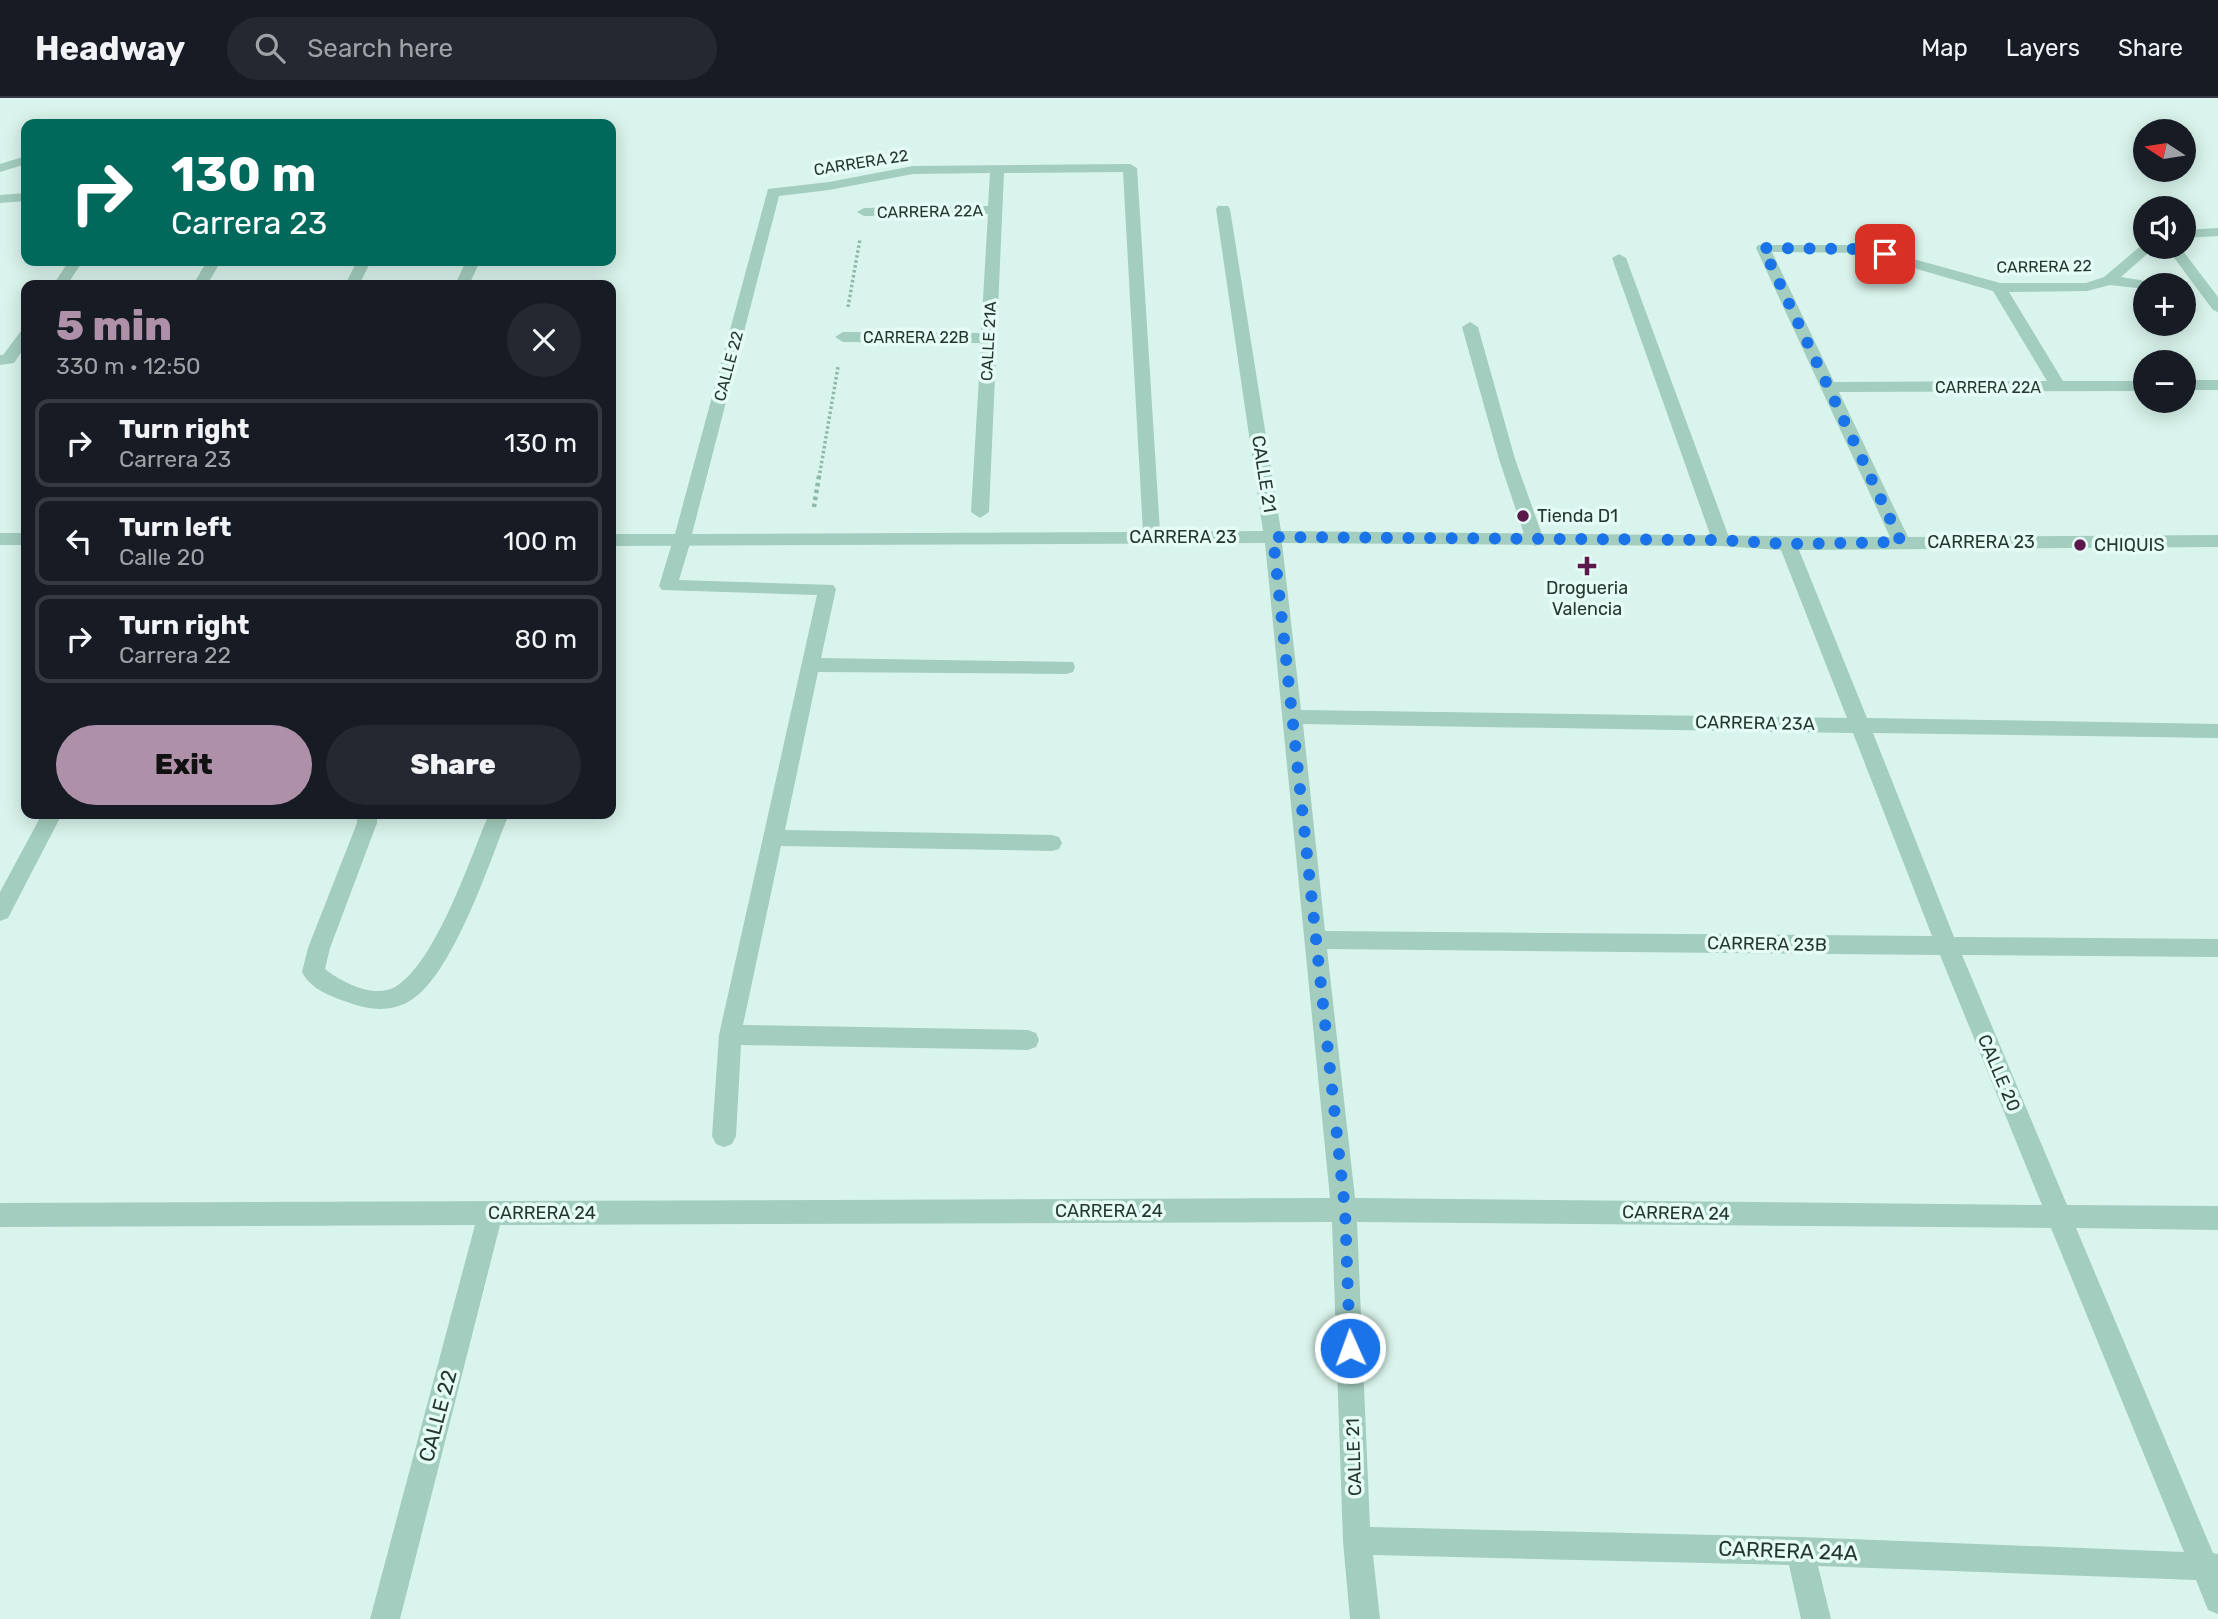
<!DOCTYPE html>
<html lang="en">
<head>
<meta charset="utf-8">
<style>
  :root { --surface:#171b24; --page:#242831; --text:#f1f3f6; --muted:#9ea1a6; --line:#363941; --accent:#ae90a9 }
  body { margin:0; font-family:Rubik,sans-serif; background:var(--page); color:var(--text); height:100vh; display:flex; flex-direction:column; font-size:26px; white-space:nowrap }
  * { box-sizing:border-box; margin:0 }
  p { font-size:23px; color:var(--muted) }
  .icon { flex:none; width:38px; height:38px; fill:none; stroke:currentColor; stroke-width:2; stroke-linecap:round; stroke-linejoin:round }
  .map { position:relative; flex:1; overflow:hidden }
  .sheet { position:absolute; left:21px; top:182px; width:595px; height:539px; display:flex; flex-direction:column; background:var(--surface); border-radius:14px; box-shadow:0 4px 18px #0003 }
  .sheet>* { flex:none }
  .top-card { position:absolute; left:21px; top:21px; width:595px; height:147px; border-radius:14px; box-shadow:0 4px 18px #0003; background:#00695c; color:#fff; overflow:hidden }
  .needle { width:46px; rotate:282deg }
  .tools { position:absolute; left:2133px; top:21px; display:grid; gap:14px }
  .tools a { display:grid; place-items:center; width:63px; height:63px; border-radius:50%; background:var(--surface); box-shadow:0 4px 18px #0003; font-size:35px }
  .pin { position:absolute; display:grid; place-items:center; width:60px; height:60px; color:#fff; margin:-30px; border-radius:14px; box-shadow:0 4px 10px #0006 }
  .me { position:absolute; width:77px; margin:-38px; rotate:358deg; stroke-linejoin:round; filter:drop-shadow(0 0 5px #0008) }
  .turn { display:flex; align-items:center; gap:24px; height:147px; padding:0 35px; font-size:32px }
  .turn .icon { width:91px; height:91px; stroke-width:2.5 }
  .turn b { display:block; font-size:49px; line-height:60px }
  .round { display:grid; place-items:center; flex:none; width:74px; height:74px; border-radius:37px; background:var(--page) }
  .headline { display:flex; align-items:center; justify-content:space-between; height:119px; padding:0 35px }
  h1 { font-size:42px; font-weight:800; line-height:52px; color:var(--accent) }
  .action { display:flex; gap:14px; margin-top:auto; padding:14px 35px }
  .action a { flex:1; height:80px; border-radius:42px; background:var(--accent); color:#111; font-size:28px; font-weight:800; line-height:80px; text-align:center }
  .action a+a { background:var(--page); color:var(--text) }
  ul { padding:0; list-style:none }
  li { display:flex; align-items:center; gap:21px; height:88px; margin:0 14px 10px; padding:0 21px; border:4px solid var(--line); border-radius:14px }
  li div { flex:1 }
  li b { display:block; font-size:26px }
  li em { font-style:normal }
  header { display:flex; align-items:center; gap:42px; box-sizing:border-box; height:98px; padding:0 35px; background:var(--surface); border-bottom:2px solid var(--line) }
  header strong { font-size:33px }
  nav { display:flex; gap:38px; margin-inline-start:auto; font-size:24px }
  .search { width:490px; height:63px; background:var(--page); display:flex; align-items:center; gap:18px; box-sizing:border-box; padding:0 24px; border-radius:38px; color:var(--muted); font-size:26px }
  .map>svg:first-child { display:block }
</style>
</head>
<body>
<header>
<strong>Headway</strong>
<div class="search"><svg class="icon" aria-label="search" viewBox="0 0 24 24"><circle cx="10" cy="10" r="6"/><path d="M15 15l6 6"/></svg>Search here</div>
<nav><a>Map</a><a>Layers</a><a>Share</a></nav>
</header>
<div class="map">
<svg width="2218" height="1521" viewBox="0 0 2218 1521">
  <rect width="100%" height="100%" fill="#d9f4ec"/>
  <g fill="none" stroke-linecap="round" stroke-linejoin="round">
    <path stroke="#8eb8a8" stroke-width="3.5" stroke-dasharray="2.5 2.5" stroke-linecap="butt" d="M848 209 860 141
      M819 380 838 269"/>
    <path stroke="#8eb8a8" stroke-width="4.5" stroke-dasharray="3.5 3.5" stroke-linecap="butt" d="M814 409 819 378"/>
    <path fill="#a3cdbe" fill-rule="evenodd" d="M26 58V66L0 74V66Z
      M1619 156 1626 160 1730 442 1727 446 1721 448 1712 442 1612 160Z
      M1470 224 1478 229 1515 361 1544 442 1541 446 1535 448 1526 442 1499 361 1462 229Z
      M682 436 691 442 679 482 833 487 836 491 821 560 1073 564 1075 569 1073 574 1066 576 818 574 785 732 1052 737 1059 739 1062 745 1059 751 1052 753 781 748 743 927 1028 932 1036 935 1039 942 1036 949 1028 952 741 947 736 1038 732 1046 724 1049 716 1046 712 1038 719 937 817 497 662 492 659 488 673 442Z
      M357 716H377V725L330 850 325 871C341 884 374 901 395 889 436 865 470 760 489 716H509C490 762 452 881 408 904 390 914 369 912 350 905 333 899 311 892 302 874L308 850 357 725Z"/>
    <path fill="#a3cdbe" fill-rule="evenodd" d="M1130 66 1137 70 1160 434 1263 433 1216 111 1218 108H1228L1230 111 1281 433 1890 439 1756 150 1758 147H1863L2000 185H2086L2104 179 2143 146 2146 145V149H2155L2121 179 2151 184 2153 187H2146V191L2110 187 2087 193 2009 194 2063 283H2146V293L1839 294 1908 439 2218 437V449L1799 452 1867 620 2218 626V640L1873 635 1954 839 2218 841V859L1962 857 2067 1107 2218 1108V1132L2076 1130 2213 1455 2218 1456V1516L2208 1512 2196 1482 1818 1468 1831 1521H1801L1789 1467 1373 1457 1380 1521H1350L1343 1443 1332 1124 500 1127 400 1521H370L475 1127 0 1129V1105L1330 1100 1265 445 611 448V436H675L768 91 829 84 913 68ZM1123 74 1143 434 692 436 779 98 829 92 913 76 990 75 988 108 864 110 857 114 864 118 988 116 981 235 843 234 835 239 843 244 981 245 971 414 980 420 989 414 1004 75ZM1772 154 1862 155 1993 193 2047 283 1834 284ZM1282 445 1721 448 1781 452 1847 620 1301 612ZM1303 626 1853 635 1932 838 1325 833ZM1327 851 1940 857 2042 1107 1355 1100ZM1357 1124 2051 1130 2184 1454 1800 1439 1370 1429Z
      M26 95V103L0 105V97Z
      M2218 130V138L2184 140V132Z
      M2166 149H2180L2218 199V214L2213 212Z
      M69 163H83L67 187H53Z
      M207 163H221L207 187H193Z
      M357 163H371L359 187H345Z
      M466 163H480L469 187H455Z
      M26 231V247L14 265 0 267V257H3L21 233Z
      M2184 282H2218V292H2184Z
      M0 435H26V447H0Z
      M42 716H62L8 820 0 823V794Z"/>
  </g>
  <g fill="none" stroke-linecap="round" stroke-linejoin="round">
    <path stroke="#1a73e8" stroke-width="12" stroke-dasharray="0 21.6" d="M1350 1250 1345 1112 1273 439 1721 442 1788 446 1901 444 1763 150 1863 151 1885 156"/>
  </g>
  <g fill="#5c184b" stroke="#e5fbf5" stroke-width="2.5">
    <circle cx="1523" cy="418" r="7"/>
    <circle cx="2080" cy="447" r="7"/>
    <path d="M1583.5 457.5h7v7h7v7h-7v7h-7v-7h-7v-7h7z"/>
  </g>
  <g text-anchor="middle" stroke-width="7" stroke-linejoin="round" paint-order="stroke">
    <g font-size="16" fill="#26372f" stroke="#e5fbf5">
      <text transform="translate(861 64) rotate(-9)" y="6">CARRERA 22</text>
      <text transform="translate(930 113) rotate(-1)" y="6">CARRERA 22A</text>
      <text transform="translate(2044 168) rotate(-1)" y="6">CARRERA 22</text>
      <text x="916" y="245">CARRERA 22B</text>
      <text transform="translate(988 243) rotate(-87)" y="6">CALLE 21A</text>
      <text transform="translate(728 268) rotate(-75)" y="6">CALLE 22</text>
      <text x="1988" y="295">CARRERA 22A</text>
    </g>
    <g font-size="18" fill="#26372f" stroke="#e5fbf5">
      <text transform="translate(1264 376) rotate(81)" y="6">CALLE 21</text>
      <text x="1183" y="445">CARRERA 23</text>
      <text x="1981" y="450">CARRERA 23</text>
      <text transform="translate(1755 625) rotate(1)" y="6">CARRERA 23A</text>
      <text transform="translate(1767 846) rotate(1)" y="6">CARRERA 23B</text>
      <text transform="translate(1999 975) rotate(67)" y="6">CALLE 20</text>
      <text x="1109" y="1119">CARRERA 24</text>
      <text x="542" y="1121">CARRERA 24</text>
      <text transform="translate(1676 1115) rotate(1)" y="6">CARRERA 24</text>
      <text transform="translate(1354 1359) rotate(-92)" y="6">CALLE 21</text>
    </g>
    <g font-size="18" fill="#26372f" stroke="#e5fbf5" text-anchor="start">
      <text x="1537" y="424">Tienda D1</text>
      <text x="2094" y="453">CHIQUIS</text>
      <text x="1587" y="496" text-anchor="middle">Drogueria<tspan x="1587" dy="21">Valencia</tspan></text>
    </g>
    <g font-size="21" fill="#26372f" stroke="#e5fbf5">
      <text transform="translate(438 1318) rotate(-75)" y="7">CALLE 22</text>
      <text transform="translate(1788 1453) rotate(2)" y="7">CARRERA 24A</text>
    </g>
  </g>
</svg>
<div class="tools">
<a><svg class="needle" viewBox="-14 -14 28 28"><path d="M0-13l5 13h-10z" fill="#e53935"/><path d="M0 13l5-13h-10z" fill="#9ea1a6"/></svg></a>
<a><svg class="icon" aria-label="sound" viewBox="0 0 24 24"><path d="M4 9h4l5-4v14l-5-4H4zM17 9q2 3 0 6"/></svg></a>
<a>+</a>
<a>−</a>
</div>
<div class="pin" style="left:1885px;top:156px;background:#d93025"><svg class="icon" aria-label="arrive" viewBox="0 0 24 24"><path d="M6 21V4h12l-3 4 3 4H6"/></svg></div>
<svg class="me" style="left:1350px;top:1250px" viewBox="-20 -20 40 40"><circle r="17" fill="#1a73e8" stroke="#fff" stroke-width="3"/><path d="M0-11L8 9 0 5-8 9z" fill="#fff"/></svg>
<div class="top-card">
<div class="turn"><svg class="icon" aria-label="right" viewBox="0 0 24 24"><path d="M7 20v-9h11M14 6l5 5-5 5"/></svg><div><b>130 m</b>Carrera 23</div></div>
</div>
<section class="sheet">
<div class="headline"><div><h1>5 min</h1><p>330 m · 12:50</p></div><a class="round"><svg class="icon" aria-label="close" viewBox="0 0 24 24"><path d="M6 6l12 12M18 6L6 18"/></svg></a></div>
<ul>
<li><svg class="icon" aria-label="right" viewBox="0 0 24 24"><path d="M7 20v-9h11M14 6l5 5-5 5"/></svg><div><b>Turn right</b><p>Carrera 23</p></div><em>130 m</em></li>
<li><svg class="icon" aria-label="left" viewBox="0 0 24 24"><path d="M17 20v-9H6M10 6l-5 5 5 5"/></svg><div><b>Turn left</b><p>Calle 20</p></div><em>100 m</em></li>
<li><svg class="icon" aria-label="right" viewBox="0 0 24 24"><path d="M7 20v-9h11M14 6l5 5-5 5"/></svg><div><b>Turn right</b><p>Carrera 22</p></div><em>80 m</em></li>
</ul>
<div class="action"><a>Exit</a><a>Share</a></div>
</section>
</div>
</body>
</html>
